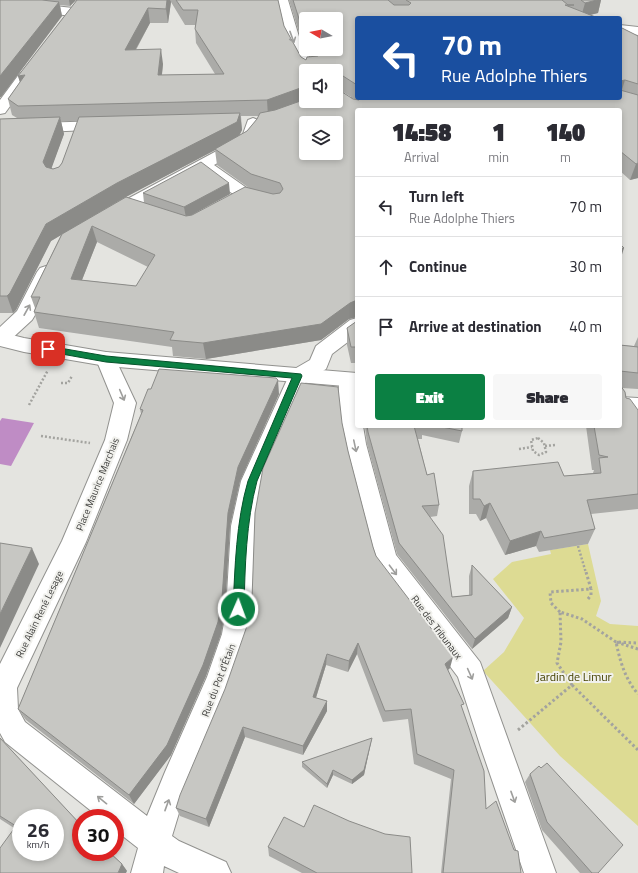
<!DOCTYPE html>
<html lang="en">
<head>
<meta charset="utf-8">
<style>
  :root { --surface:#fff; --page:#f7f7f7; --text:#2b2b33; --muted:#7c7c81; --line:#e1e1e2; --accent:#0b8043 }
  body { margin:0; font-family:"Titillium Web",sans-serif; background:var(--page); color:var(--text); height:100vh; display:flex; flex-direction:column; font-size:15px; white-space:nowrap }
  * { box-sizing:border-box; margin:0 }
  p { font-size:13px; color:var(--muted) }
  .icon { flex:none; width:22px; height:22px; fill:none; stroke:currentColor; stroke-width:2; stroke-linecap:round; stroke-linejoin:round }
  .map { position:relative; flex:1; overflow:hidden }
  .panel { position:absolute; left:355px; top:108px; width:267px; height:320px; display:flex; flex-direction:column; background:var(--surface); border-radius:4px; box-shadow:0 2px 6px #0003 }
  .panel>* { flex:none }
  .guide { position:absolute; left:355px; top:16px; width:267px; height:84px; border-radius:4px; box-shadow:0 2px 6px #0003; background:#1a4fa0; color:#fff; overflow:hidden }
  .needle { width:26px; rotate:280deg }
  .fabs { position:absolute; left:299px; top:12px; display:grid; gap:8px }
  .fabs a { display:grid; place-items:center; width:44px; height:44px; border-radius:4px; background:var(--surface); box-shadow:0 2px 6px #0003; font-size:20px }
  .speed { position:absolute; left:12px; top:809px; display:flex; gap:8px; font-size:20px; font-weight:700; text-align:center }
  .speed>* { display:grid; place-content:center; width:52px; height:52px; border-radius:50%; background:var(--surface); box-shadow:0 2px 6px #0003; line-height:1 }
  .speed small { font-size:10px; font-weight:400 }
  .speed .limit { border:6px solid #d22; background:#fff; color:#111 }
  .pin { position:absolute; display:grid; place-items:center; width:34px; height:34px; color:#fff; margin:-17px; border-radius:8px; box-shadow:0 2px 6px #0006 }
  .me { position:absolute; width:44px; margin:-22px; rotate:2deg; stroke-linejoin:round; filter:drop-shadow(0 0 3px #0008) }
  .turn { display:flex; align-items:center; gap:14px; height:84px; padding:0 20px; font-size:18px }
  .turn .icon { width:52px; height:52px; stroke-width:2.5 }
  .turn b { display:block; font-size:28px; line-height:34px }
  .eta { display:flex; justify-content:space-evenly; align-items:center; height:68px; text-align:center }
  .eta b { font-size:24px; font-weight:800; line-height:28px }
  .button { display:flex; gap:8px; margin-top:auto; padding:8px 20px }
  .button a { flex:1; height:46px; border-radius:4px; background:var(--accent); color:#fff; font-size:16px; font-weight:800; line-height:46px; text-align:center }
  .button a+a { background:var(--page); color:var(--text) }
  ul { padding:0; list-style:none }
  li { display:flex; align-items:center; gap:12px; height:60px; padding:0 20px; border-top:1px solid var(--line) }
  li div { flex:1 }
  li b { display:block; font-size:15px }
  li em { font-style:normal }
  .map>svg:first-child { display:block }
</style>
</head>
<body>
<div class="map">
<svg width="638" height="873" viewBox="0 0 638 873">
  <rect width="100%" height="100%" fill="#e4e4e0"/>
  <path fill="#dddb93" d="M588 544 601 601 596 616 610 624 638 626V826L560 756 483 671 504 652 524 618 493 579 512 562 551 554 550 550Z"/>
  <path fill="#bf8cc5" d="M2 418 34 423 11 466 0 464V421Z"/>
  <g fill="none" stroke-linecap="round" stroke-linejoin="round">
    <defs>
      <path id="minor" d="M0 0 73 8 77 9 79 12 77 15 73 16 0 8Z
        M182 0H288L300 40 317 71H306V74L303 71 286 40 278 7 188 4 184 3Z
        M620 25 638 27V35L620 33Z
        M25 72 30 73 32 76 5 113 0 114V100L20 73Z
        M357 86V95C350 97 342 101 335 101H336V92Z
        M253 118 258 120 261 123C254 148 235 153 214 165L251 191 271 197 273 201 271 205C247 210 220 184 203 171L117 219 111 220 105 219 102 215 105 211 239 139 243 134 248 120Z
        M105 121 110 123 113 126 110 129 0 134V124Z
        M46 266 52 268 55 272 35 315 32 320 7 343 0 345V327L17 311 37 272 40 268Z
        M357 318V335L332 354 326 369 306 381 263 481 255 526 252 611 248 634 226 699 182 803 172 836 179 841 226 862 231 873H179L164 866 163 873H131L138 848 115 830V818H100L5 742 0 733V664L62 541 105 440 114 403 96 359 99 354 106 352 113 354 136 403 127 440 86 542 17 688 18 709 25 722 147 816 165 772 207 677 222 634 226 611 231 526 241 481 291 371 310 360 316 346 350 320Z
        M349 373 357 376V426H363L366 444 396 555 480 662 556 873H524L481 748 458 677 376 567 373 559C364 525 327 401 342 375Z"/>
      <path id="major" d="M0 332 24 338 106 352 357 373V387L106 366 24 352 0 346Z
        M620 397 638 398V414L620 413Z"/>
    </defs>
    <use href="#minor" stroke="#92928f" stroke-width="2"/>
    <use href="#major" stroke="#92928f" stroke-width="2"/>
    <path stroke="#a3a39f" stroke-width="2.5" stroke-dasharray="2 2" stroke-linecap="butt" d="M61 383H68L72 376
      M29 405 48 370
      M41 436 90 443
      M538 438 544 443 546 452 539 455 533 451 531 440Z
      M545 446 555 445
      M519 449 532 447
      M578 546 586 573"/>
    <path stroke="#a3a39f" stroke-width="3" stroke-dasharray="2.5 2.5" stroke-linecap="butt" d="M588 599 591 595V589
      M560 612 551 603 550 592 591 589 586 572
      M638 649 616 642C620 661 625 679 638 694
      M572 685 638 750
      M518 730 572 685 557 663 561 642 560 612 582 619 616 642 638 643"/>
    <use href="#minor" fill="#fff" fill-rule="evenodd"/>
    <use href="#major" fill="#fff" fill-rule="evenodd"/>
  </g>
  <path fill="#ababa8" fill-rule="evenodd" d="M0 0H76L70 6 60 5 62 16 1 97H0Z
    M77 0H278L284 26 301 57 306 60 311 57 307 49H336L306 19V48L301 39 289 0H601L598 13 590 15 357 18V98H620V27L638 36V178L630 180 620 171V110H357V317L349 319 321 340 206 359 173 356 172 347 39 328 34 312 35 308 31 297 61 235 51 241 16 310 13 313H0V119L17 118 12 115 8 99 20 82 18 76ZM171 2 185 25H195V29L196 43 215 74 162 75 163 64 136 50 150 23H168ZM306 71H336V101H306ZM342 92H343L354 99H353ZM241 116H259L257 119 247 131 239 136 242 130ZM61 121H78L62 163 59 167 53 169 51 168 64 134ZM215 150 217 165 249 188 191 215 230 194 143 193 144 203 126 197ZM97 242 148 267 136 286 82 280Z
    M357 321V363H351L347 345V328Z
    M638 337V389L622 388 626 398 638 410V509L591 514 595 529 588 544 539 552 536 546 505 555 486 518 480 521 476 514H469V486L473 471 564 476 593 473 594 470H592L586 426H620V345L634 346Z
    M279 394 240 481 230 526 225 611 221 634 206 676 171 755 134 804 26 720 18 709 141 414 140 409Z
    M342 423 348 451 373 547 376 556 450 668 448 670 462 709 486 809 521 873H441L451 779 414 764 408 719 383 722 357 654 348 672 326 665 316 698 327 701V711L303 755 245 737 209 827 180 816 176 808Z
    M365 426H462V431L459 443 422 435V439H418L427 475 439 505 437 516 430 517 452 597 469 595V576L472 565 512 607 508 618 472 649 397 554 367 444Z
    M0 738 81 825 122 864 127 871 14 828 0 819Z
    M371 742 364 775 352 784 333 775 327 788 302 767V762Z
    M541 768 598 873H580L542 830 525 782 530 774Z
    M304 827 412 873H302L269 856 268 847Z"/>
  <path fill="#8b8b88" d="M69 0H76L70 6Z
    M167 0H170L171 2 168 23 166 9Z
    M597 0H601L598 13 581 17 585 3Z
    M59 2 62 16 1 97H0V76Z
    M148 8 150 23 127 65 125 50Z
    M161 49 163 64 160 90 158 75Z
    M25 75 23 92 18 76Z
    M625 80 620 96V81Z
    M306 86V101L268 116 267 100Z
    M240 113 242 130 238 138 120 200 51 241 16 310 13 313 7 296 46 224 117 183Z
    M60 117 64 134 48 178 43 162Z
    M638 163V178L630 180 636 164Z
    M229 183 230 194 186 218 184 207Z
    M92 226 97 242 76 295 71 279Z
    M624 248 620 261V249Z
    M357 300V317L349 319 321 340 206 359 203 343Z
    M278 380 279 394 240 481 230 526 225 611 221 634 206 676 171 755 134 804 129 795 228 513 238 467Z
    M490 503 486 518 480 521 484 506Z
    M541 531 536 546 505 555 510 541Z
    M32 548 39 564 0 648V614Z
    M512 607 508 618 472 649 475 639Z
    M358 643 357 654 348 672 349 661Z
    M327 654 326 665 313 707V697Z
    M453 657 450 668 442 675 445 664Z
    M327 701V711L303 755V746Z
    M243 727 245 737 209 827 206 819Z
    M372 738 364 775 352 784V780Z
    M333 770V775L327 788V784Z
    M122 864 127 871 126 873H118Z"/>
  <path fill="#c7c7c3" stroke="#8b8b88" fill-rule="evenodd" d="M0 0H42L59 2 0 76Z
    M77 0H167L166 9 148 8 125 50 161 49 158 75 224 74 195 29 198 10H183L176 0H278L284 26 301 57 306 60 307 57 318 56 314 49H336V19H306V34L301 25 293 0H388L394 5H409L411 3 406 0H562L568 5H574H565L598 18H357V85L343 76H336V71H306V86L267 100 18 106 8 99 25 75 18 76Z
    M581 0H597L585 3Z
    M620 27 638 36V84L625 80 620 81Z
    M336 88 353 99 359 100V98H620V90L638 95V163L636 164 620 151V110H357V300L350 303 321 324 203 343 170 340 174 332 34 312 40 297H31L62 234 126 197 186 216 192 215 245 187 273 194 280 193 283 189 280 183 251 174 215 149 247 131 257 119 260 113 275 110 306 99V101H336ZM306 123H336V153H306ZM92 226 155 255 136 286 71 279Z
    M240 113 237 122 117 183 46 224 10 293 7 296H0V119L60 117 43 162 46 167 53 169 59 167 62 163 79 117Z
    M201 162 229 183 184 207 143 193Z
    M620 244 624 248 620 249Z
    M357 321V347H351L347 328Z
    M620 345 638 347V373L620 371Z
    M159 369 276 378 278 380 238 467 228 513 222 598 218 622 203 665 167 745 129 795 18 709 143 410 140 409 148 389H151Z
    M301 383 338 387 342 423 348 451 373 547 376 556 453 657 445 664 464 704 461 705 484 771 486 809 496 801 514 850 518 851 521 873H443L454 770 417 754 411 709 385 711 358 643 349 661 327 654 313 697 327 701 303 746 243 727 206 819 176 808 180 795 225 689 248 623 252 599 255 513 263 468Z
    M620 385 625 392 626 398 630 399 638 410V494L587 500 595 529 544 538 541 531 510 541 490 503 484 506 480 499H473V471L558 462 564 476 601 473 599 458 608 457 599 455 594 426H620Z
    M367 426H424V427L414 426 427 475 434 473 439 505 422 506 443 535 452 597 472 595V565L512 607 475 639 399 543 368 432Z
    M437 426H462V431Z
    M0 543 32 548 0 614Z
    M0 738 81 825V852H109L122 864 118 873H0V848L16 826 0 816ZM21 818H55V852H21Z
    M372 738 364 770 352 780 333 770 327 784 302 762Z
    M547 763 623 845 598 873H592L547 822 530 774 539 766 541 768Z
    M314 805 349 821 385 834 410 837 412 873H317L268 847 284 817 304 827Z"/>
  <defs><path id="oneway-shaft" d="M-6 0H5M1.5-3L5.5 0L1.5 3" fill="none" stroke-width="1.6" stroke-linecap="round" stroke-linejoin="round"/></defs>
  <g stroke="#9e9e9c">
    <use href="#oneway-shaft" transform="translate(292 37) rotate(70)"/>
    <use href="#oneway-shaft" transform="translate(27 310) rotate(-61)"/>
    <use href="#oneway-shaft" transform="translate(122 395) rotate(67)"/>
    <use href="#oneway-shaft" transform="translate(355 446) rotate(78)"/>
    <use href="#oneway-shaft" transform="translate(393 570) rotate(53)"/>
    <use href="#oneway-shaft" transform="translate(470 674) rotate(66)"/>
    <use href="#oneway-shaft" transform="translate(513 797) rotate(70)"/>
    <use href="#oneway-shaft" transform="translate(102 800) rotate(-141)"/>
    <use href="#oneway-shaft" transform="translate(167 805) rotate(-70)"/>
  </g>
  <path fill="#0b8043" stroke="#07532c" d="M48 346 106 356 301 374 302 376 257 481C246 522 245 567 244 609L242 612 238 614 235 612 233 609C235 567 236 522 248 481L292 378 106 362 45 351 44 349 45 347Z"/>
  <g text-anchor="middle" stroke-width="4" stroke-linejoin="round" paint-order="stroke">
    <g font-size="10" fill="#3c3c3a" stroke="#f1f1ed">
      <text transform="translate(97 484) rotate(-68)" y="4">Place Maurice Marchais</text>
      <text transform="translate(39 614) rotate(-64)" y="4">Rue Alain René Lesage</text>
      <text transform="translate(437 627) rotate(53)" y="4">Rue des Tribunaux</text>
      <text transform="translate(218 680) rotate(-69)" y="4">Rue du Pot d'Étain</text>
    </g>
    <g font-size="12" fill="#454202" stroke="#f1f1ed">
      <text x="574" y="681">Jardin de Limur</text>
    </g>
  </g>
</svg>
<div class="fabs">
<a><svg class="needle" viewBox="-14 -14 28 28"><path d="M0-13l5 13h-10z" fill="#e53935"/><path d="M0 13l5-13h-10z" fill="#7c7c81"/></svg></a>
<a><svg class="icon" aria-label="sound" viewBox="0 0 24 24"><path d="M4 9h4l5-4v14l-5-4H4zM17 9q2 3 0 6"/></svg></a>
<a><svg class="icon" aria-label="layers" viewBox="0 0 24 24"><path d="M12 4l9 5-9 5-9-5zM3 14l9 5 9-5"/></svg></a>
</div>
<div class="speed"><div>26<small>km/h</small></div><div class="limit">30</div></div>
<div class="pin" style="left:48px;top:349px;background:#d93025"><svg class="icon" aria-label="arrive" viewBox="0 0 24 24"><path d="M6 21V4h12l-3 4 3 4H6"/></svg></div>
<svg class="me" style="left:238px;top:609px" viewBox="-20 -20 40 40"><circle r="17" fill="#0b8043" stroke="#fff" stroke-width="3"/><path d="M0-11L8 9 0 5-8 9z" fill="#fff"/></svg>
<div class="guide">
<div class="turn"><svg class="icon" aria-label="left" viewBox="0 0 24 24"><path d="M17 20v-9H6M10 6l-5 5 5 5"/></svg><div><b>70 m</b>Rue Adolphe Thiers</div></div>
</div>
<section class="panel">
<div class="eta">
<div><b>14:58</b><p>Arrival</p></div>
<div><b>1</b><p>min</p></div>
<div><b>140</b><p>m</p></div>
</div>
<ul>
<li><svg class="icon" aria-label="left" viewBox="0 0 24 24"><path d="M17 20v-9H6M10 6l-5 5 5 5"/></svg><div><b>Turn left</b><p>Rue Adolphe Thiers</p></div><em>70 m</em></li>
<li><svg class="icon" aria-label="ahead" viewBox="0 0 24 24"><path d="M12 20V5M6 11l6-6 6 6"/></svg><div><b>Continue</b></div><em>30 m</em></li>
<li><svg class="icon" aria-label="arrive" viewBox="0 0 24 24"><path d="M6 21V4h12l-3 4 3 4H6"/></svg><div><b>Arrive at destination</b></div><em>40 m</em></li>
</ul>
<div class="button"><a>Exit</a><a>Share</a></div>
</section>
</div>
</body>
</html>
